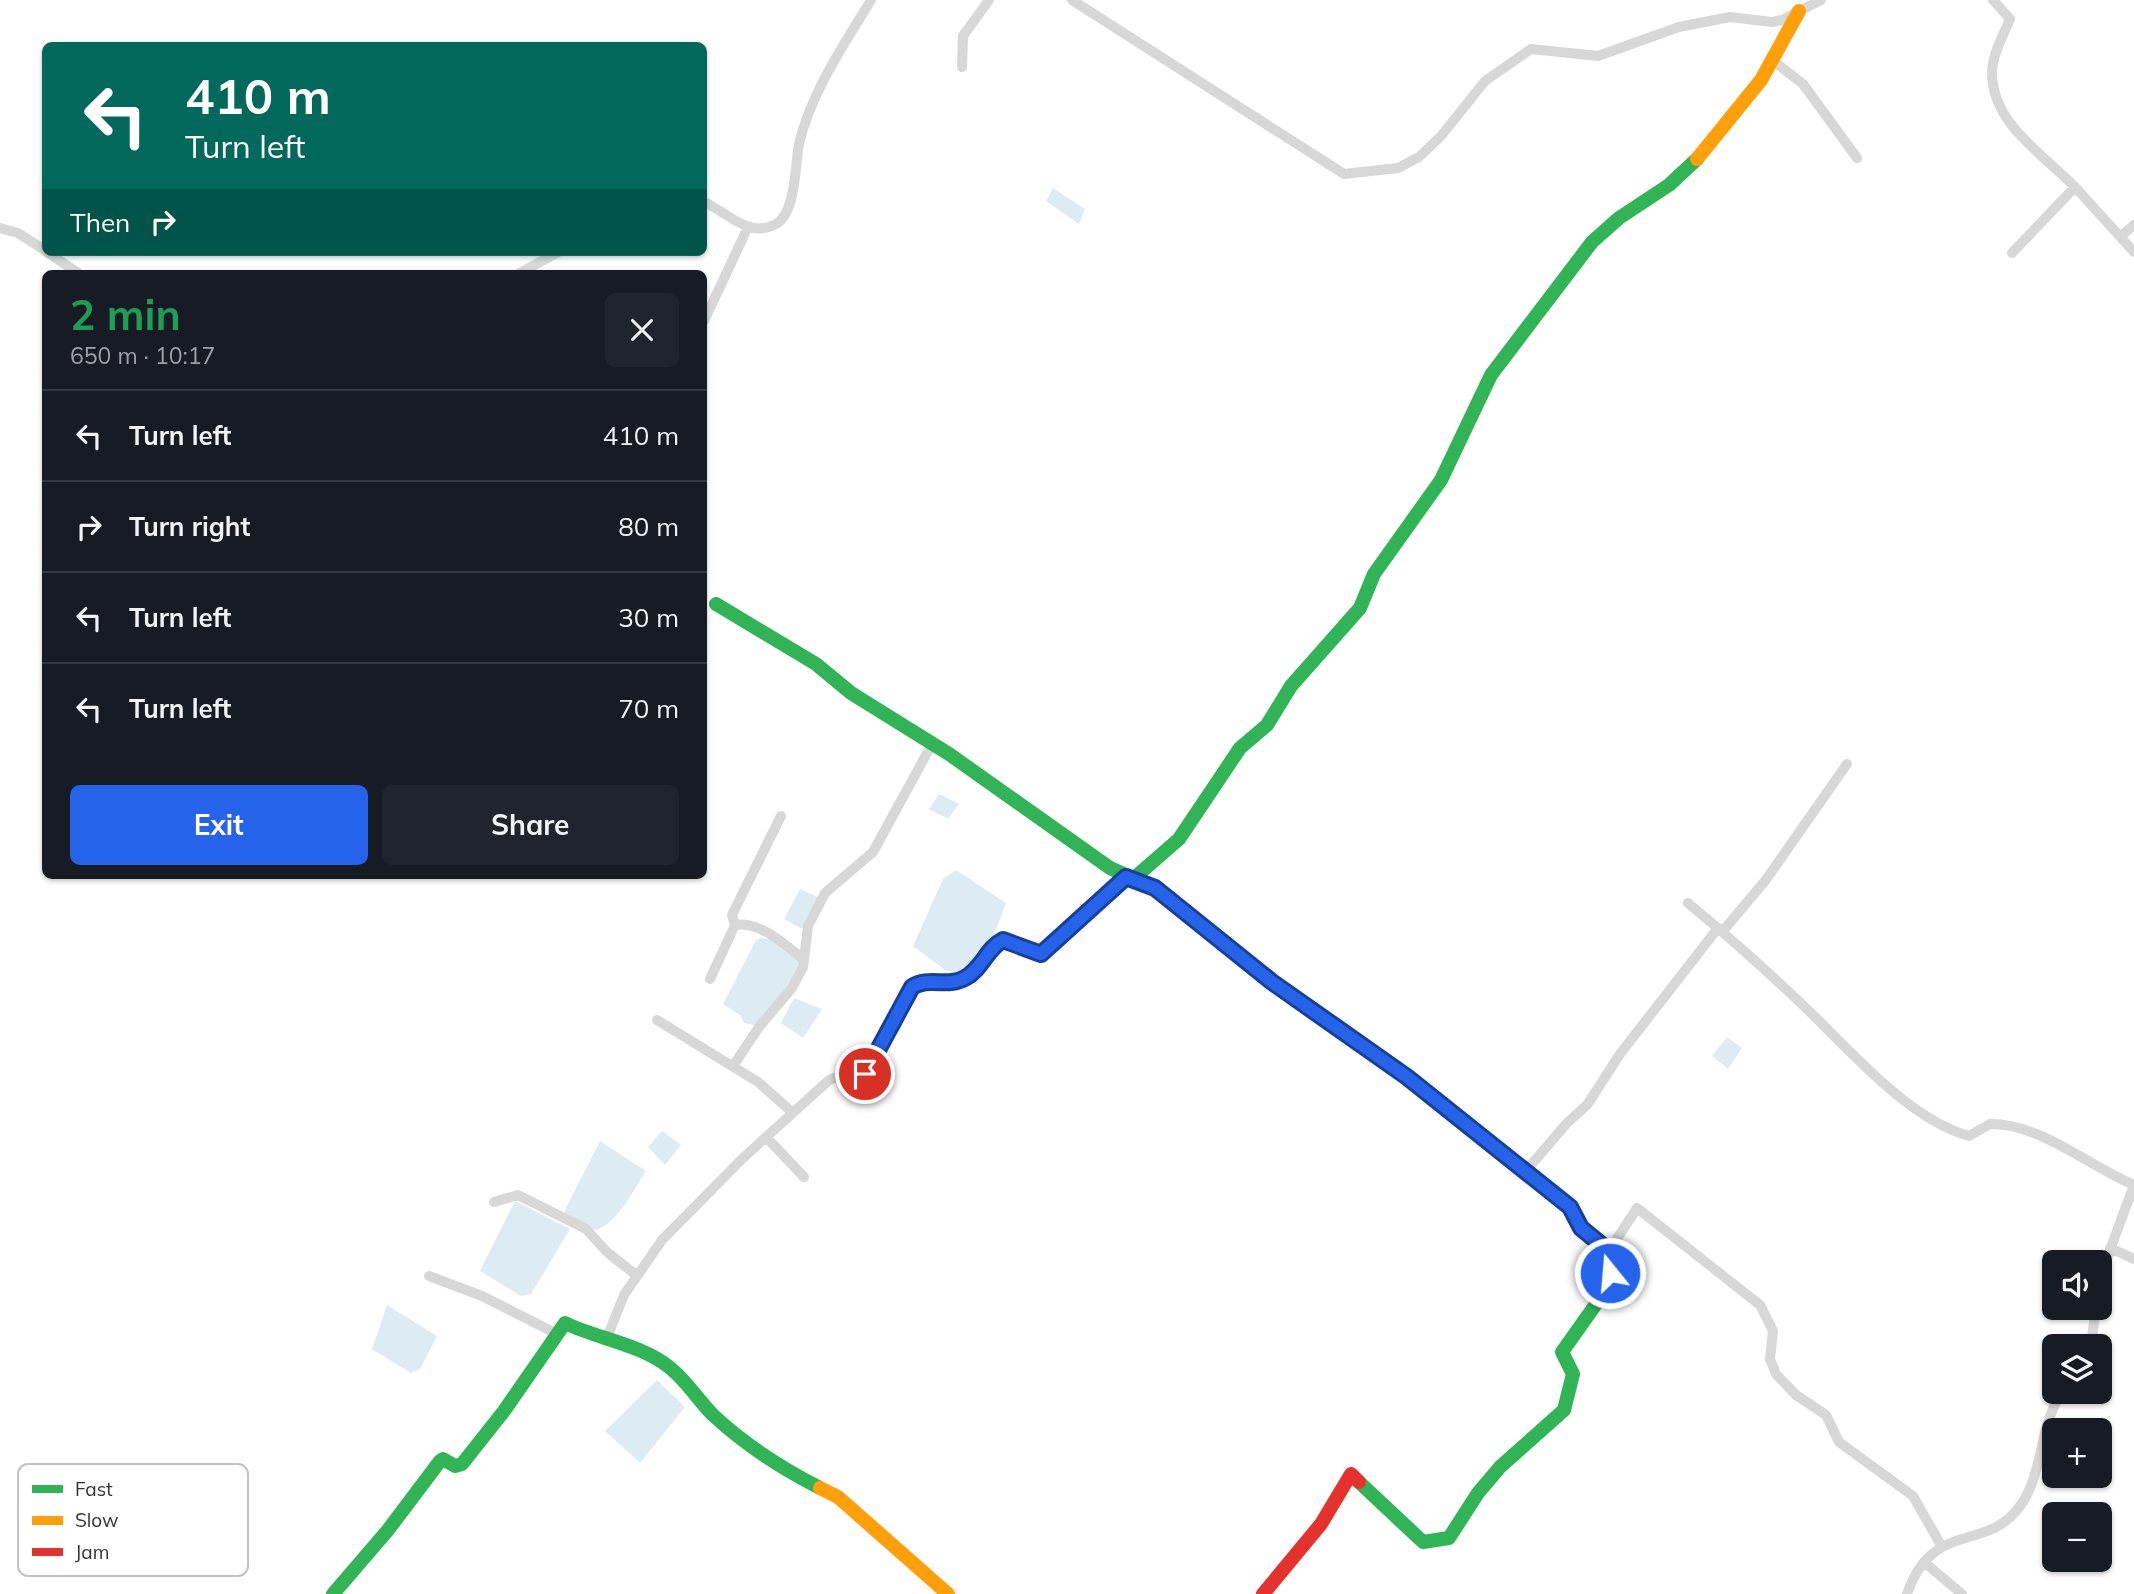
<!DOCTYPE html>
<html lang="en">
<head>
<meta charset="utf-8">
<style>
  :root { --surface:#171b24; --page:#20242c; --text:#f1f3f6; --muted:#9ea1a6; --line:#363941; --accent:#2563eb }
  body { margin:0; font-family:Mulish,sans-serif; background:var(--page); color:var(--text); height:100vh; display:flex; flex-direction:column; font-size:26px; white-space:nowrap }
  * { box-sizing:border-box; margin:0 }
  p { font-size:23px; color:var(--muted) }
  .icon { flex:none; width:38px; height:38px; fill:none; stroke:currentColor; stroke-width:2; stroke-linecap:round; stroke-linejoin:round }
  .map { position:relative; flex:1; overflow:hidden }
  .side { position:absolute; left:42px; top:270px; width:665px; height:609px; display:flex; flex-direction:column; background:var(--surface); border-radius:10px; box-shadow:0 2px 5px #0004 }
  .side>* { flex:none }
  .banner { position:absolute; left:42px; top:42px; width:665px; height:214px; border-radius:10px; box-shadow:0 2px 5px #0004; background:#00695c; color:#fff; overflow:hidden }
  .fabs { position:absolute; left:2042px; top:1250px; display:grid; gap:14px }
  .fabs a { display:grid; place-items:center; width:70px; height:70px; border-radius:10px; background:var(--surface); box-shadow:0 2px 5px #0004; font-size:35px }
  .pin { position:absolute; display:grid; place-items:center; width:60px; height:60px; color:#fff; margin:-30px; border:4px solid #fff; border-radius:50%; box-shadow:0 2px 7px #0007 }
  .me { position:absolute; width:77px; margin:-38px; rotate:343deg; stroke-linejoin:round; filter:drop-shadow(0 0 5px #0008) }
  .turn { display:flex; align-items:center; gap:24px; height:147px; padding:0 28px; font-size:32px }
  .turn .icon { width:91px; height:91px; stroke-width:2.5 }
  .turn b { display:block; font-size:49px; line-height:60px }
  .then { display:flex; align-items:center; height:66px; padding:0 28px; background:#0003; gap:14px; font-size:26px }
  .round { display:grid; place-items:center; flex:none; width:74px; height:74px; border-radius:10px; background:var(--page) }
  .summary { display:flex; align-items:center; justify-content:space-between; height:119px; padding:0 28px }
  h1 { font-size:42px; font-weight:700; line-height:52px; color:#1e9e55 }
  .primary-button { display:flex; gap:14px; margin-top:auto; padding:14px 28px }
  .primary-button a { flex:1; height:80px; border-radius:10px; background:var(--accent); color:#fff; font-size:28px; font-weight:700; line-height:80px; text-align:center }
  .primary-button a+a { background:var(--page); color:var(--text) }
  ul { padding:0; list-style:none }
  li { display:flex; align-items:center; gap:21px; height:91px; padding:0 28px; border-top:2px solid var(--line) }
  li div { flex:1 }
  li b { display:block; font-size:26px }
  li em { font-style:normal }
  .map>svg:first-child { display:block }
</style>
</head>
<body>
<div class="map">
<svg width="2134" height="1594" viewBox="0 0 2134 1594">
  <rect width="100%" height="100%" fill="#fff"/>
  <path fill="#ddebf3" d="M1053 188 1085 209 1079 224 1046 201Z
    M939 794 959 804 948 819 929 809Z
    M956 870 1006 903C997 930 985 956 963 975L945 970 913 946 943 879Z
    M800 889 820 898 802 929 784 919Z
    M761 938 772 940 800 962 785 996 757 1026 744 1023 740 1015 723 1004 756 940Z
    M794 998 822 1009 803 1038 781 1023Z
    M1727 1037 1742 1048 1728 1069 1712 1056Z
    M662 1131 681 1145 665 1165 648 1147Z
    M600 1141 646 1171C633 1190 618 1224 595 1230L564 1212Z
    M515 1201 570 1229 531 1294 521 1296 480 1271Z
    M387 1305 437 1336 420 1369 411 1373 372 1349Z
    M657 1380 685 1407 640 1463 605 1431Z"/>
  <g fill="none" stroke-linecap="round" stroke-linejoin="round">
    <path stroke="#d7d7d7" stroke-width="10" d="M1072 0 1344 174 1398 168 1419 157 1441 136 1485 81 1531 49 1598 56 1679 27 1730 17 1772 22 1782 20 1821 0
      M1993 0 2010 19C2004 34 1993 53 1992 71 1991 123 2042 153 2075 187
      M1772 60 1803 84 1857 158
      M962 67 963 36 989 0
      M704 202C727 212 749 239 776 224 796 213 795 165 799 144 811 92 844 45 871 0
      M0 228 18 233 46 251
      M2121 236 2134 225
      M47 252 78 273
      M2012 253 2075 187 2134 252
      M520 273 558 252
      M704 321 748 227
      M1688 903C1730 938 1772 975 1811 1013 1853 1054 1911 1120 1969 1136L1990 1124C2040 1123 2090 1167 2134 1185L2100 1277
      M735 925C760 921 784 944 802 958
      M1722 932 1765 881 1847 764
      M710 979 735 925 732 915 781 816
      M657 1020 758 1082 793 1113
      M733 1066 759 1027 792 988 803 967 808 926 825 893 873 852 932 744
      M766 1137 804 1177
      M1525 1172 1567 1123 1587 1105 1620 1054 1718 928
      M494 1202 518 1195 586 1229 607 1252 636 1275
      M2110 1248 2134 1259
      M1609 1251 1637 1208 1760 1305 1773 1331 1770 1359 1776 1374 1796 1395 1826 1415 1839 1442 1913 1496 1942 1547
      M429 1276 482 1296 557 1334
      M606 1340 624 1295 662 1240 742 1159 828 1081C840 1072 853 1081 865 1074L912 987C929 976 947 988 965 978 982 969 987 948 1003 939L1041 954 1126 877
      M2091 1346 2096 1307
      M1924 1562 1962 1594
      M1907 1594C1932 1521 1984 1551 2017 1510 2045 1476 2037 1427 2063 1391"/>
    <path stroke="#30b455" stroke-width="14" d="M716 604 816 664 851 693 949 754 1110 868 1155 888 1234 951
      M1133 879 1179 839 1240 748 1267 725 1291 686 1360 608 1374 574 1441 480 1491 375 1592 242 1619 218 1669 185 1697 159
      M1359 1482 1423 1542 1449 1538 1478 1493 1500 1467 1564 1410 1573 1374 1562 1352 1606 1290 1615 1256 1581 1229 1570 1207 1539 1182
      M333 1594 388 1530 440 1461 443 1459 455 1466 462 1464 504 1411 565 1323C598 1339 640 1344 669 1367 686 1380 698 1400 713 1415 745 1445 781 1468 820 1488"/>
    <path stroke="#ff9f0a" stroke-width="14" d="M1697 159 1761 80 1799 11
      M1234 951 1272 982 1395 1068 1539 1182
      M820 1488 838 1497 948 1594"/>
    <path stroke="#e5322d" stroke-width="14" d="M1263 1594 1321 1524 1351 1474 1359 1482"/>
  </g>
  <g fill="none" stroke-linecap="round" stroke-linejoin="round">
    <defs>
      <path id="route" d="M865 1074 912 987C929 976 947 988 965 978 982 969 987 948 1003 940L1041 954 1126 877 1155 888 1272 982 1407 1077 1570 1207 1581 1228 1615 1256 1610 1273"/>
    </defs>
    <use href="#route" stroke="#184099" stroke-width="18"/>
    <use href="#route" stroke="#2563eb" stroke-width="12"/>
  </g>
  <rect x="18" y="1464" width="230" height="112" rx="10" fill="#fff" stroke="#c2c2c2" stroke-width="2"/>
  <rect x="32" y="1485" width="31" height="8" fill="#30b455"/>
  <rect x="32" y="1516" width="31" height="9" fill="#ff9f0a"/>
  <rect x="32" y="1548" width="31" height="8" fill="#e5322d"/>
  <g font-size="19" fill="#333">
    <text x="75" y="1496">Fast</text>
    <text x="75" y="1527">Slow</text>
    <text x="75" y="1559">Jam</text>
  </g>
</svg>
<div class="fabs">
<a><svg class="icon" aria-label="sound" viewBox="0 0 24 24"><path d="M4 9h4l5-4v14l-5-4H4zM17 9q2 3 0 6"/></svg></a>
<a><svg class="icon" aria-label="layers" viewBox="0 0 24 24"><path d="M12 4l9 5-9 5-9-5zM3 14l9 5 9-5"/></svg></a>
<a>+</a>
<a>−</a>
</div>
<div class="pin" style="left:865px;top:1074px;background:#d93025"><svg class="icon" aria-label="arrive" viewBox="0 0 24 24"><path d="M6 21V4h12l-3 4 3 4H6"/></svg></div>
<svg class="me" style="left:1610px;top:1273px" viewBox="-20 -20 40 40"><circle r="17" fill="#2563eb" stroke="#fff" stroke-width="3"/><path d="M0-11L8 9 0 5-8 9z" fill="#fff"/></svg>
<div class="banner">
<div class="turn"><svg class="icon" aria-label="left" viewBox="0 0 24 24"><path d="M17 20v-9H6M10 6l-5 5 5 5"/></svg><div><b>410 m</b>Turn left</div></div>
<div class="then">Then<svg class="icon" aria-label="right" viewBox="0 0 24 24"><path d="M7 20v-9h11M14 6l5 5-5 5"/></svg></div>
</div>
<section class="side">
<div class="summary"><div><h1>2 min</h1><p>650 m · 10:17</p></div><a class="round"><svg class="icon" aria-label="close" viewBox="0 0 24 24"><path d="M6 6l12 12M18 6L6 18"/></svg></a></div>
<ul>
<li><svg class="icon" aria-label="left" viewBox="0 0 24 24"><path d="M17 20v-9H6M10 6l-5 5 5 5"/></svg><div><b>Turn left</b></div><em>410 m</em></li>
<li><svg class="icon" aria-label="right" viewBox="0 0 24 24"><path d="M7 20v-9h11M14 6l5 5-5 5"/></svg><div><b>Turn right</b></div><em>80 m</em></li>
<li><svg class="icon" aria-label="left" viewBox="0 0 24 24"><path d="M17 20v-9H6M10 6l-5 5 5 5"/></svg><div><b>Turn left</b></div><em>30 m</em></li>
<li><svg class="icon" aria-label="left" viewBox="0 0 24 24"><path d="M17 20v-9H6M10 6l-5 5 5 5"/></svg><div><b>Turn left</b></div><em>70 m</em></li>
</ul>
<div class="primary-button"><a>Exit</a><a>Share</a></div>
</section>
</div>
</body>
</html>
